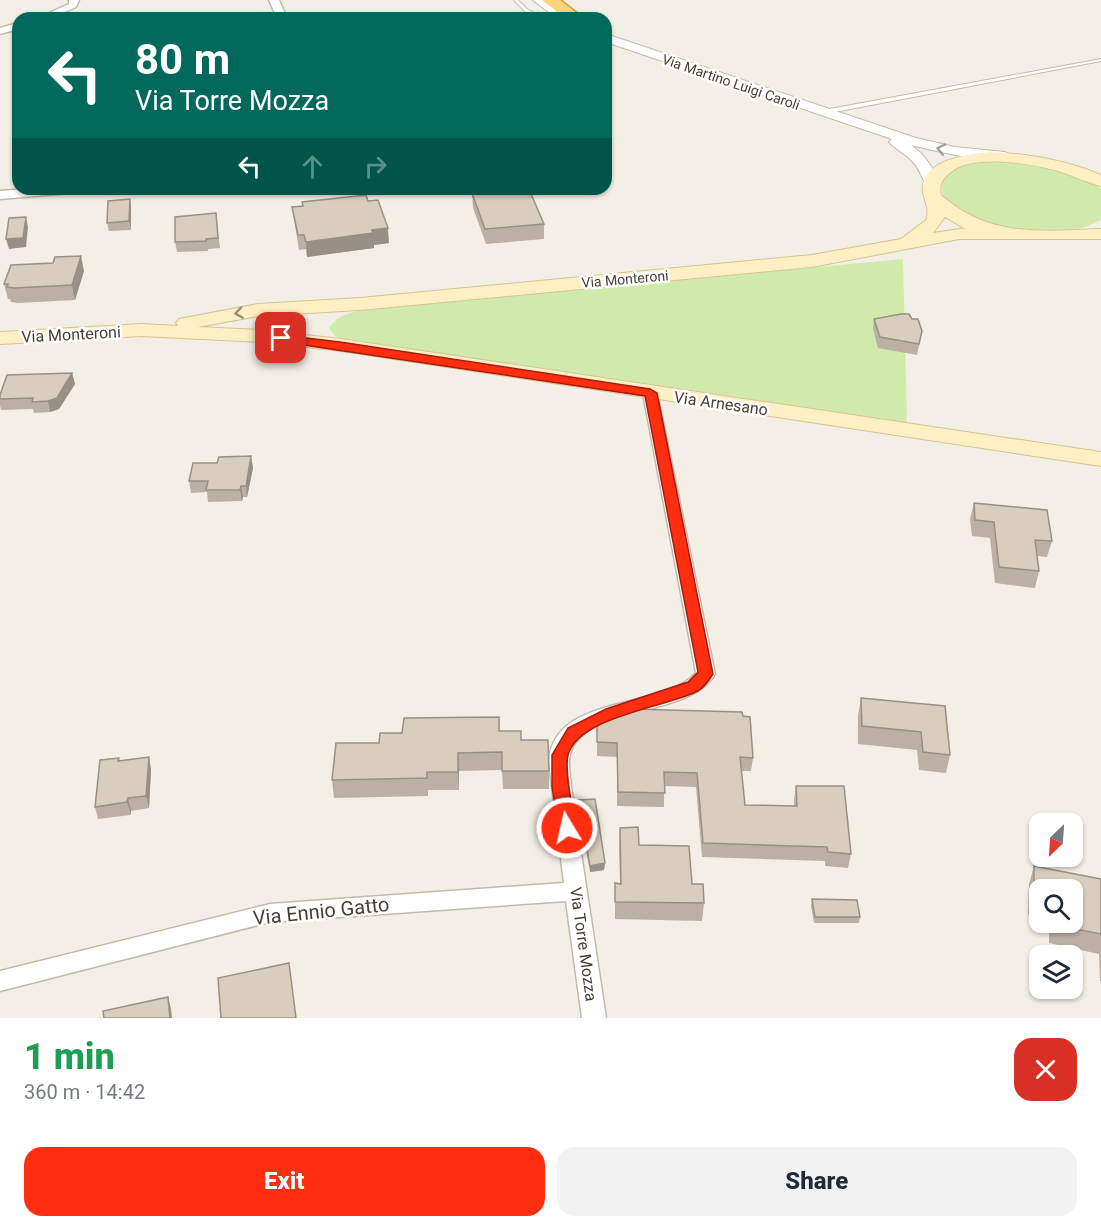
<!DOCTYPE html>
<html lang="en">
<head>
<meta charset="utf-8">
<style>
  :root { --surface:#fff; --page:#f2f2f3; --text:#1f2937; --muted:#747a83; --accent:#ff2e11 }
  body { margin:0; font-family:Roboto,sans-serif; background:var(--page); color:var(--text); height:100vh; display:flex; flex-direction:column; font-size:22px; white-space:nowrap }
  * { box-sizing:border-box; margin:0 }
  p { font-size:20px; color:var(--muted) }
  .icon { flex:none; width:33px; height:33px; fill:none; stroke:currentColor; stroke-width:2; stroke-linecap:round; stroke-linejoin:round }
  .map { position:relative; height:1018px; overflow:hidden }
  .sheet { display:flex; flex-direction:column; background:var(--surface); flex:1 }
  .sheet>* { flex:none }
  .guide { position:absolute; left:12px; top:12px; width:600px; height:183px; border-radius:18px; box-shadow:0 2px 4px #0004; background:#00695c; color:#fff; overflow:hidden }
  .needle { width:39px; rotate:205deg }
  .fabs { position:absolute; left:1029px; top:813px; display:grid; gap:12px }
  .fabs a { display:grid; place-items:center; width:54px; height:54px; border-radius:12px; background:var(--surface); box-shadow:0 2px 4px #0004; font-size:30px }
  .pin { position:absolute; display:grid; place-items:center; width:51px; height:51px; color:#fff; margin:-26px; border-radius:12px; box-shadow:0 3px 9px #0006 }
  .me { position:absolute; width:66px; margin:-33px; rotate:351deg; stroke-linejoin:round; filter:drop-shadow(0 0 4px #0008) }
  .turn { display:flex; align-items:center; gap:21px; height:126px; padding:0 24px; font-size:27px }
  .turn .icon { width:78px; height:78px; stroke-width:2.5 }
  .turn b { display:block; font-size:42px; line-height:51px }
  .lanes { display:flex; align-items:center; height:57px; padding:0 24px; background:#0003; justify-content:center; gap:30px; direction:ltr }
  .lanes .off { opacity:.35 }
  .round { display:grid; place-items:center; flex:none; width:63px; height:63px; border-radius:18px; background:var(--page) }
  .overview { display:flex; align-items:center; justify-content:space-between; height:102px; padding:0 24px }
  h1 { font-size:36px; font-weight:800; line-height:45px; color:#1e9e55 }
  .button { display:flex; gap:12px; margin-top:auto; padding:12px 24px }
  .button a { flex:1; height:69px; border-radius:18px; background:var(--accent); color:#fff; font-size:24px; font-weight:800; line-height:69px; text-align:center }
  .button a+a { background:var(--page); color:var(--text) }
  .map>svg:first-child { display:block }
</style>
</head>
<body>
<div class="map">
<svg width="1101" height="1018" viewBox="0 0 1101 1018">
  <rect width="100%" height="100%" fill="#f4efe6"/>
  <path fill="#d0eaac" d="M1001 161C1031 163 1078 169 1101 189V220C1059 243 1002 232 962 210 950 204 940 198 942 183 954 163 980 162 1001 161Z
    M903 259 907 425 345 341 335 336 329 328C337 315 350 312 365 310Z"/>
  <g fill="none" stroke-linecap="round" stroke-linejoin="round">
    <defs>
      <path id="service" d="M514 0H518L527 9 543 18C530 18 522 9 514 0Z
        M1101 59V61L824 114 821 112 824 110Z"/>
      <path id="minor" d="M69 0H79L76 7 51 18H38L69 4Z
        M269 0H279L287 18H277Z
        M18 23V29L0 34V28Z
        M28 189H75L69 193 0 199V191Z
        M650 389 657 393 715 674C688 719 583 704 570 754 567 764 571 777 571 787L606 1018H582L566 901 270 922 0 991V971L270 904 564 883 549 762C553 693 662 711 696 673L643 393Z"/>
      <path id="tertiary" d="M533 0H546L570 18H556Z
        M606 34 916 138 955 147 1005 152 1012 156C1001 168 928 149 911 145 925 155 934 168 939 184L937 187H927C922 178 920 169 912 161 905 153 895 149 889 142L892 139 606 42Z"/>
      <path id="secondary" d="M990 152C1028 154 1066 160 1101 175V186C1087 183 1075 176 1061 172 1035 164 974 153 951 172 942 179 939 184 941 195 990 238 1040 231 1101 229V239H959L812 267 360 310 258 316 198 327 261 330 341 339 1101 452V466L341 351 261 342 142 336 0 344V332L142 324 178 326 176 323 179 319 258 304 360 298 812 255 901 239 926 220C930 210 925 203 923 192 919 160 969 154 990 152ZM945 217 964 228H967L933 233Z"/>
      <path id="trunk" d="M542 0H560L583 18H565Z"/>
    </defs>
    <use href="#service" stroke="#c3b9ab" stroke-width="2"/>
    <use href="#minor" stroke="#c3b9ab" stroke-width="3"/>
    <use href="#tertiary" stroke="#c3b9ab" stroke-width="2"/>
    <use href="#secondary" stroke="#d6c393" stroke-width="2"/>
    <use href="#trunk" stroke="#e59c2f" stroke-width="3"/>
    <use href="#service" fill="#fff" fill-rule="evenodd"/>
    <use href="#minor" fill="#fff" fill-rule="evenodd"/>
    <use href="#tertiary" fill="#fff" fill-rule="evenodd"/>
    <use href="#secondary" fill="#ffefc4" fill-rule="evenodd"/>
    <use href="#trunk" fill="#ffd27c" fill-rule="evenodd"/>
  </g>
  <path fill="#bbb0a3" d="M472 193 544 224V239L486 244 473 208Z
    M130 199 131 207V230L109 231 107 223Z
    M368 201 389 243 374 245V248L307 257 306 249 299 250 292 207Z
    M217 223 220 248 208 249V251L177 252 175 242Z
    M84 271 75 300 18 303 11 302 10 299H8L4 284Z
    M874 319H912L922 331 917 355 878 348 873 329Z
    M72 373 75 384 59 409 50 412 34 413 33 409 1 410 0 405V395Z
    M251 456 253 468 247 497H243L242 501 208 502 207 492 191 493 189 481 217 463Z
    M974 503 1052 541 1047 557 1037 556 1039 571 1035 588 995 583 990 538 972 536 970 519Z
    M861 698 945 706 950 755 946 773 919 770 917 750 858 744V716Z
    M743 716 753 758 751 771H741L745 805 794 806V800L796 786 851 854 848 868 825 866V861L702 857 696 787 664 786V807L617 806V757L597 756V719Z
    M499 717 500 731 521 740 549 771V789H503L502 770 459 771V790H428V796L334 798 332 780 379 743 402 733Z
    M119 758V761L151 769 149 808 131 811V815L98 819 95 807Z
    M578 800 605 863 604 870 590 872 578 807Z
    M620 828 639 845 692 884 704 903 702 921 615 919V883L620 884 619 845Z
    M1034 866 1101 879V981H1100L1099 954 1049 943V922H1072V890H1040V916L1028 914 1029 884Z
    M812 899 860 917 859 923H814L811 906Z"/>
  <path fill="#989084" d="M130 199 131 207V230L129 221Z
    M26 217 28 227 26 247 9 249 6 239Z
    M388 228 389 243 374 245V248L307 257 306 242 372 230Z
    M81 256 84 271 75 300 72 285Z
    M72 373 75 384 59 409 50 412 48 401Z
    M251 456 253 468 247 497 246 486Z
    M241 486 243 497 242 501 240 490Z
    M458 753 459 771V790L458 772Z
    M149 757 151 769 149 808 146 796Z
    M128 798 131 811V815L127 802Z
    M605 863 604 870 590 872V866Z
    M168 997 171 1009 172 1018H170Z"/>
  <path fill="#d9cdbd" stroke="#989084" stroke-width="1.5" d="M523 189H529L544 224 485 229 472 193Z
    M366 195 368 201 378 200 388 228 372 230 373 233 306 242 304 235H298L292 207 303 206 302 202Z
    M130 199 129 221 107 223 108 201Z
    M216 213 218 238 206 239V241L175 242V217Z
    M26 217 23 238 6 239 9 218Z
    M81 256 72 285 14 288 7 287 8 284H4L11 265 53 263 55 257Z
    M901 314H909L912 319H918L922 331 919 344 880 337 874 319Z
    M72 373 57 398 48 401 32 402 33 398 0 399V395L7 375Z
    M251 456 246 486H241L240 490H206L208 481H189L193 463H217L219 457Z
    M974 503 1047 510 1052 541 1035 540 1039 571 999 567 994 522 975 520Z
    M861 698 945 706 950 755 923 752 921 732 862 726Z
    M629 709 742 712 743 716 750 717 753 758 740 757 745 805 797 806 796 786H844L851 854 828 852 827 847 703 843 697 773 664 772 665 793 618 792 617 743 597 742V719H609V712L629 713Z
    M499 717V731H521V740H548L549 771H502V752L458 753V772H427V778L332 780 336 743H379L380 733H402L404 718Z
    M149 757 146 796 128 798 127 802 95 807 100 760 119 758 118 761Z
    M595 799 605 863 590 866 578 800Z
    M638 827 639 845 689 846 692 884H703L704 903 615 902V883L621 884 620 828Z
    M1034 866 1101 879V934L1055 925V922H1072V890H1040V897L1034 896Z
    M812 899 857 900 860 917H815Z
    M289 963 296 1018H221L218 978Z
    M168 997 170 1018H104L103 1011Z"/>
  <defs><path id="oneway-chevron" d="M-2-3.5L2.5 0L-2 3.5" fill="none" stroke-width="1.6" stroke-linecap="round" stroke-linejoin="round" transform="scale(1.5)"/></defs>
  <use stroke="#a39f9a" href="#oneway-chevron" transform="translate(941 149) rotate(-168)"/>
  <use stroke="#9a8e75" href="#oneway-chevron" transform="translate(239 313) rotate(172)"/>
  <path fill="#ff2e11" stroke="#a61e0b" stroke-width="1.5" d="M281 335 340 342 650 389 657 393 713 674C710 679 704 687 698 691 667 707 579 716 568 755 564 771 573 811 576 828L573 833 567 835 561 833 559 828 552 787V755L568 728 606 709 688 682 698 672 645 396 277 341V336Z"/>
  <g text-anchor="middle" stroke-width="5" stroke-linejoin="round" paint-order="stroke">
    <g font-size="14" fill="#473f35" stroke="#fff">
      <text transform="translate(731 82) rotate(19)" y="5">Via Martino Luigi Caroli</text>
      <text transform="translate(625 279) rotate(-5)" y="5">Via Monteroni</text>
    </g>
    <g font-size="16" fill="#473f35" stroke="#fff">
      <text transform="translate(71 334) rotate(-3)" y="6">Via Monteroni</text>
      <text transform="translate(721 403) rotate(8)" y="6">Via Arnesano</text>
      <text transform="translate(584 944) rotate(82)" y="6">Via Torre Mozza</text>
    </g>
    <g font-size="20" fill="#473f35" stroke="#fff">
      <text transform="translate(321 911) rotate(-6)" y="7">Via Ennio Gatto</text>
    </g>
  </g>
</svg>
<div class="fabs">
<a><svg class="needle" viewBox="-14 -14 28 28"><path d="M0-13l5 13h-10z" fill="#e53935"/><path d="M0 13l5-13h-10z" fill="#747a83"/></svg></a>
<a><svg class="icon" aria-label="search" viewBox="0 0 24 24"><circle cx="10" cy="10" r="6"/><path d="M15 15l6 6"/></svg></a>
<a><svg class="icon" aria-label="layers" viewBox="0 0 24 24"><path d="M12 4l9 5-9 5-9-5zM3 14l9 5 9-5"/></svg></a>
</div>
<div class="pin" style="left:281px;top:338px;background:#d93025"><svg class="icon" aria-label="arrive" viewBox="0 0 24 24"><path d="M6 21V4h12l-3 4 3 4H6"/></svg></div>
<svg class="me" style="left:567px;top:828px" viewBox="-20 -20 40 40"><circle r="17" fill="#ff2e11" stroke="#fff" stroke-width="3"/><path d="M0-11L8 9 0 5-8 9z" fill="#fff"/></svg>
<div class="guide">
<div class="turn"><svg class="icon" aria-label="left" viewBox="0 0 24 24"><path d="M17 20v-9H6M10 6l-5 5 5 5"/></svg><div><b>80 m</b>Via Torre Mozza</div></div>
<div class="lanes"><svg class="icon" aria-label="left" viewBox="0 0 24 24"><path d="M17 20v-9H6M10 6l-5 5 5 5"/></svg><svg class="icon off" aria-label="ahead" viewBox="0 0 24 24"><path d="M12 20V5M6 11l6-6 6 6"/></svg><svg class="icon off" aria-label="right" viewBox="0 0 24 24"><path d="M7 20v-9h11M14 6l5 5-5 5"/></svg></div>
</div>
</div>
<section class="sheet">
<div class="overview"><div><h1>1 min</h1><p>360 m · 14:42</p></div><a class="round" style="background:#d93025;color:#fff"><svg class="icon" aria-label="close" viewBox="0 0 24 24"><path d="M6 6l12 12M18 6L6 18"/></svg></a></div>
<div class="button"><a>Exit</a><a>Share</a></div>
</section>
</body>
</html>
